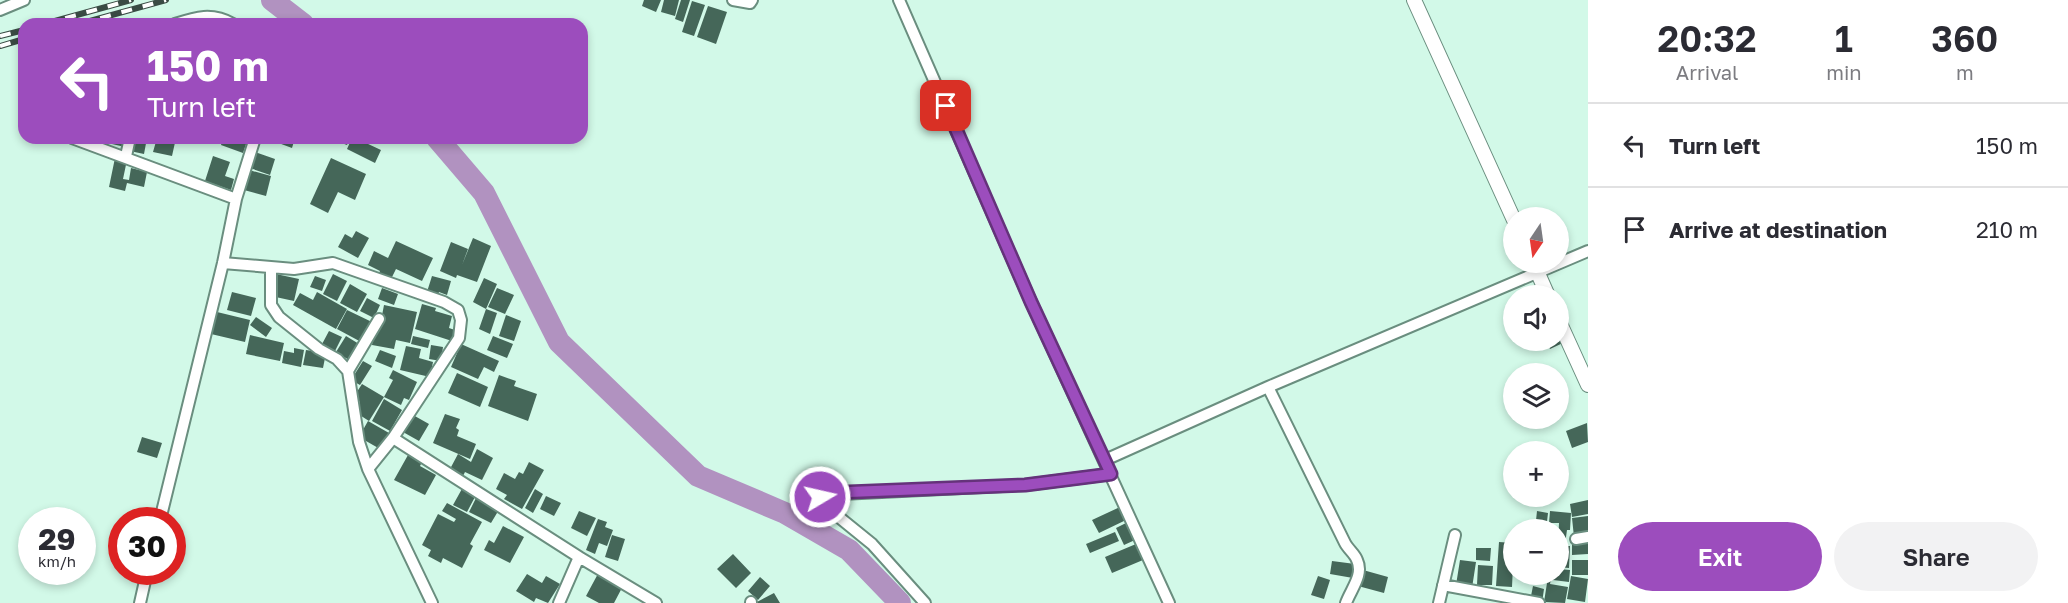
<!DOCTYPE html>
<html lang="en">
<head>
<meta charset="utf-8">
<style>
  :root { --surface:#fff; --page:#f2f2f3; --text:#2b2b33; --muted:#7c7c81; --line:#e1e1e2; --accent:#9c4dbd }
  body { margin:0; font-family:"Golos Text",sans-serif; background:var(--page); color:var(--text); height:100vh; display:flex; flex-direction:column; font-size:22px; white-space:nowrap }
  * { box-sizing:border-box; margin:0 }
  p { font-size:20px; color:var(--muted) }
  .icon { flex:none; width:33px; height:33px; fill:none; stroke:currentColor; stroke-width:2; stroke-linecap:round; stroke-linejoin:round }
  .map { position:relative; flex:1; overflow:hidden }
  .sheet { display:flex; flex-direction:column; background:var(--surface); width:480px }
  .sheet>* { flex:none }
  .banner { position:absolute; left:18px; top:18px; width:570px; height:126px; border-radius:18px; box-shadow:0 3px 9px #0003; background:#9c4dbd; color:#fff; overflow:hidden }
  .needle { width:39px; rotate:193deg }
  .fabs { position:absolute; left:1503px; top:207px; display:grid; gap:12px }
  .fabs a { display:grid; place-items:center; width:66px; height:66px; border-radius:50%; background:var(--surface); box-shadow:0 3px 9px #0003; font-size:30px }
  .speed { position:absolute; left:18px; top:507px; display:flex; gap:12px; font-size:30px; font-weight:700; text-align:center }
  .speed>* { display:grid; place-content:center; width:78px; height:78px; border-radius:50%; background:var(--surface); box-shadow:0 3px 9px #0003; line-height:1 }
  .speed small { font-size:15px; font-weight:400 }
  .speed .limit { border:9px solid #d22; background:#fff; color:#111 }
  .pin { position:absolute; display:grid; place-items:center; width:51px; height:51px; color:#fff; margin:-26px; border-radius:12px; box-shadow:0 3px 9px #0006 }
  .me { position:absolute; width:66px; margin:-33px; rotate:81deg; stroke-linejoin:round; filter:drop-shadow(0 0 4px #0008) }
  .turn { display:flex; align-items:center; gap:21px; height:126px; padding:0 30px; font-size:27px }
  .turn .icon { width:78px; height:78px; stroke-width:2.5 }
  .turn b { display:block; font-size:42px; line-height:51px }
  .eta { display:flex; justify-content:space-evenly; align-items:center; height:102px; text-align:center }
  .eta b { font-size:36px; font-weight:600; line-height:42px }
  .action { display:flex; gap:12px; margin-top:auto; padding:12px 30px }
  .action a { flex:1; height:69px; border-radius:36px; background:var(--accent); color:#fff; font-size:24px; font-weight:600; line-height:69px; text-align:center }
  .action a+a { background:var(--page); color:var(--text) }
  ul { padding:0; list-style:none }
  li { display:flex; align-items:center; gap:18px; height:84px; padding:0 30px; border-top:2px solid var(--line) }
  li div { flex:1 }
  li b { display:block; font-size:22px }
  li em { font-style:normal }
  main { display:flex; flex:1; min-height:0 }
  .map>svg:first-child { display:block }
</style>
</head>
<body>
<main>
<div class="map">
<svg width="1588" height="603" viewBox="0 0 1588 603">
  <rect width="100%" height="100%" fill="#d2f9e8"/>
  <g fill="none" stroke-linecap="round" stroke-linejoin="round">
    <path stroke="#b192c0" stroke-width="22" d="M272 0 303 24
      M437 138 484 193 559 342 698 476 785 513 849 550 900 603"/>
  </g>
  <path fill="#456759" d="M644 0H661L656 12 642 6Z
    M664 0H679L675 16 661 12Z
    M681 0H690L683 22 675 19Z
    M692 1 705 5 694 36 682 32Z
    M708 6 727 12 716 44 697 37Z
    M86 138H127L125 147Z
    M133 138H147L144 154 130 151Z
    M157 138H176L172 156 153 152Z
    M223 138H248L243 153 221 145Z
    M265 138H295L292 148Z
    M328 138H350L347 145Z
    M352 138H368L366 143 381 150 375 163 347 149Z
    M255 152 275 159 270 175 250 168Z
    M213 156 230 162 225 176 234 179 231 190 205 181Z
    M115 158 127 160 123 179 129 180 131 168 147 172 144 187 127 183 125 191 109 187Z
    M331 158 366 174 355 200 338 192 328 213 310 204Z
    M249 170 271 176 266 196 244 190Z
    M356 231 369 238 358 258 338 247 345 234 352 238Z
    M473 238 491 246 477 282 457 275 456 278 440 271 451 242 468 249 462 265Z
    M396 241 433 258 422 281 396 269 389 283 377 277 380 271 368 265 374 251 388 258Z
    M276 274 299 279 294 301 271 296Z
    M333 274 347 281 337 301 323 294Z
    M315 276 326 280 322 291 310 287Z
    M432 276 451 281 447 295 439 292 437 297 426 295Z
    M484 278 497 284 486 309 473 302Z
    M350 284 367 294 357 312 340 303Z
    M382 288 398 294 394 305 378 299Z
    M497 288 514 295 505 314 488 307Z
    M232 292 256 298 251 316 227 310Z
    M317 292 347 309 336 329 293 305 300 293 313 300Z
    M367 298 380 305 374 318 360 311Z
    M422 304 436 308 435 311 452 316 449 328 458 331 455 342 415 329Z
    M384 305 417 312 410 343 396 340 394 349 372 345 374 331H379Z
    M486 309 497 313 490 334 479 329Z
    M347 310 374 323 363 343 337 329Z
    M217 312 250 320 245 342 211 334Z
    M506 315 521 321 514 341 499 336Z
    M256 317 272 328 266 337 250 325Z
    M1558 330 1565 342 1550 349 1546 340H1558Z
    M329 331 342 337 334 353 321 346Z
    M250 335 284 343 280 361 246 354Z
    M346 336 359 344 349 360 336 352Z
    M413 336 430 340 428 348 411 344Z
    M493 336 513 344 507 358 487 350Z
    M461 344 499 361 494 372 484 367 478 379 451 367Z
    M431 345 443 347 441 361 429 359Z
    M406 346 421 349 419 358 433 362 430 377 400 370Z
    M294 348 304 350 301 367 282 363 284 351 294 353Z
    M306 350 326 353 323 368 303 365Z
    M380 350 396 356 392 368 375 361Z
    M363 361 372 366 360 385 351 380Z
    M393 370 417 382 409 400 404 398 401 405 384 397 393 380 389 378Z
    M457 373 488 387 480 407 448 393Z
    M499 375 516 381 514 386 537 394 528 421 488 406Z
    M362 384 384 397 369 421 355 412 360 402 353 398Z
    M384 399 402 410 390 431 372 421Z
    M445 414 460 419 456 428 459 430 457 436 476 444 470 459 433 443Z
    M413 415 429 424 419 441 403 432Z
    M368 421 389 433 380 449 359 437Z
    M1587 423 1588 442 1572 448 1566 431Z
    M142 437 162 443 157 458 137 452Z
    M477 449 493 458 482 480 465 472 463 476 450 469 458 454 471 462Z
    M408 455 422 462 420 466 436 475 425 495 394 480Z
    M529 462 544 470 522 509 504 499 507 495 496 489 504 473 515 479 519 472 523 474Z
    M463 487 476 495 467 512 453 505Z
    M535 489 543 494 533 513 525 508Z
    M477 496 500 508 491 523 469 512Z
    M546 496 561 503 554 516 540 509Z
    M1588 500V514L1572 517 1570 504Z
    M447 503 482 522 470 544 473 546 462 568 443 558 441 563 428 556 431 550 422 545 438 514 454 522 456 519 442 511Z
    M1120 507 1126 520 1099 533 1092 520Z
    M579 511 596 518 587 536 571 528Z
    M1537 511 1548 513 1546 530H1535Z
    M1550 511 1571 513 1570 530H1567L1565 544H1558L1559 523H1549Z
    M1588 516V536L1574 537 1572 518Z
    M598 519 607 522 605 527 613 530 607 546 599 543 595 554 586 550Z
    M1126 523 1135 540 1124 545 1116 528Z
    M503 526 524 537 510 563 484 550 489 540 494 543Z
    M1115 532 1119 541 1090 553 1086 544Z
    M612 535 625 539 618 561 605 557Z
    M1588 539V554L1572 555V540Z
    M1499 542 1514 543 1512 587 1496 586Z
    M1136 544 1143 560 1112 573 1105 557Z
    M1558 546H1570L1569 568 1558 567Z
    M1476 548H1491L1490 561 1476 560Z
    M733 554 751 573 736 588 717 569Z
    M1460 560 1476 562 1472 588 1456 585Z
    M1572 560H1588V575H1572Z
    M1332 561 1355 564 1353 578 1330 574Z
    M1478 565 1493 566 1492 585H1477Z
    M1558 569 1570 570 1569 582 1553 580V574H1558Z
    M600 570 624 584 614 603H599L586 596Z
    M1363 570 1388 577 1384 593 1358 586Z
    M527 574 542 583 546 576 560 584 548 603 536 598 534 602 516 591Z
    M1533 574H1552L1550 584 1568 587 1565 603 1544 602 1547 583 1532 580Z
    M1318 576 1330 580 1324 599 1311 595Z
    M1571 576 1588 579 1585 602 1567 599Z
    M760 577 770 586 758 600 748 591Z
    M1533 586 1544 589 1542 603 1530 601Z
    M774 593 780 603H755Z"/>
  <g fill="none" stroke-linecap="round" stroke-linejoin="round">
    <defs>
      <path id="minor" d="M733 0 750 3 752 0
        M899 0 1031 302 1169 603
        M0 10 24 0
        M175 24C196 17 212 12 233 24
        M72 138 236 199
        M126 156 130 138
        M223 263 294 269 333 263 444 302 458 310 461 320 459 338 393 438 368 469
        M271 268V305L279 317 319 349 337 359 348 371 359 442 368 469 432 603
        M348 371 379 319
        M1268 387 1345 543C1348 549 1355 554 1357 560 1364 575 1351 589 1346 603
        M393 438 579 557 559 603
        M1105 460 1268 387 1588 251
        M160 520 223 263 236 199 255 138
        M1576 539 1588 537
        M579 557 656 603
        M1443 585 1539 603
        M751 602V603
        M140 603 147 572
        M925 603 872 544 824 505 821 500V495L1025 485 1111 474
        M1439 603 1455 535"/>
      <path id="secondary" d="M1414 0 1514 220
        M1533 262 1548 296
        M1558 319 1588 385"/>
    </defs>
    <use href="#minor" stroke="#6a8e7f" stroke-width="14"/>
    <use href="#secondary" stroke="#6a8e7f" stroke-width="16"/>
    <use href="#minor" stroke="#fff" stroke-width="10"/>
    <use href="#secondary" stroke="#fff" stroke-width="14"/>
    <defs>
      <path id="rail" d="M44 24 131 0
        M79 24 166 0
        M0 36 24 30
        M0 46 24 39"/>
    </defs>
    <use href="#rail" stroke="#3a4b44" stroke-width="6"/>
    <use href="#rail" stroke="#fff" stroke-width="4" stroke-dasharray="11" stroke-linecap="butt"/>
  </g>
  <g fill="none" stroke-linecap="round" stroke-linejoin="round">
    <defs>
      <path id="route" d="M820 497 824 493 1025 485 1111 474 1031 302 946 106"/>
    </defs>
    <use href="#route" stroke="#65327b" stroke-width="15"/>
    <use href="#route" stroke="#9c4dbd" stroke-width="10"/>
  </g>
</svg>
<div class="fabs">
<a><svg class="needle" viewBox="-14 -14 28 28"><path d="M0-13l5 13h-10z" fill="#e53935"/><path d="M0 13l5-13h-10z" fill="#7c7c81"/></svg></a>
<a><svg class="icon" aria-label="sound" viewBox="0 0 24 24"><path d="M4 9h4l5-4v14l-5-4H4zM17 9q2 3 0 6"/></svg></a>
<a><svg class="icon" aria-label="layers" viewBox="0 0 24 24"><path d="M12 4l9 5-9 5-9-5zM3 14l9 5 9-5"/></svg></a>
<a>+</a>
<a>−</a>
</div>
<div class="speed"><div>29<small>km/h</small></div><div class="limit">30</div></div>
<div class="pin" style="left:946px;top:106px;background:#d93025"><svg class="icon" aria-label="arrive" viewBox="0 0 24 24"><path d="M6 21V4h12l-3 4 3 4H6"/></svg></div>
<svg class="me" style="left:820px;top:497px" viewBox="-20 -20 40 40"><circle r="17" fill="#9c4dbd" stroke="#fff" stroke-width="3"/><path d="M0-11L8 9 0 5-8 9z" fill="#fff"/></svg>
<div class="banner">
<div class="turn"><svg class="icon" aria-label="left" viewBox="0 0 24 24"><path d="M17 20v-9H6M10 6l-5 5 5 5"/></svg><div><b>150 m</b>Turn left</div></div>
</div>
</div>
<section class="sheet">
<div class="eta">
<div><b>20:32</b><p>Arrival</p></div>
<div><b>1</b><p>min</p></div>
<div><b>360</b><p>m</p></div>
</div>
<ul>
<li><svg class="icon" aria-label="left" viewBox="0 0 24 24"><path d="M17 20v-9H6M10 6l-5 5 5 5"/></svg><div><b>Turn left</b></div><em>150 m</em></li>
<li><svg class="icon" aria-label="arrive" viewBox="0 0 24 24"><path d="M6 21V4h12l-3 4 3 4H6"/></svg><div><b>Arrive at destination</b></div><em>210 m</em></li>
</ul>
<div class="action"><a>Exit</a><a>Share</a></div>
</section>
</main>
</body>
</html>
